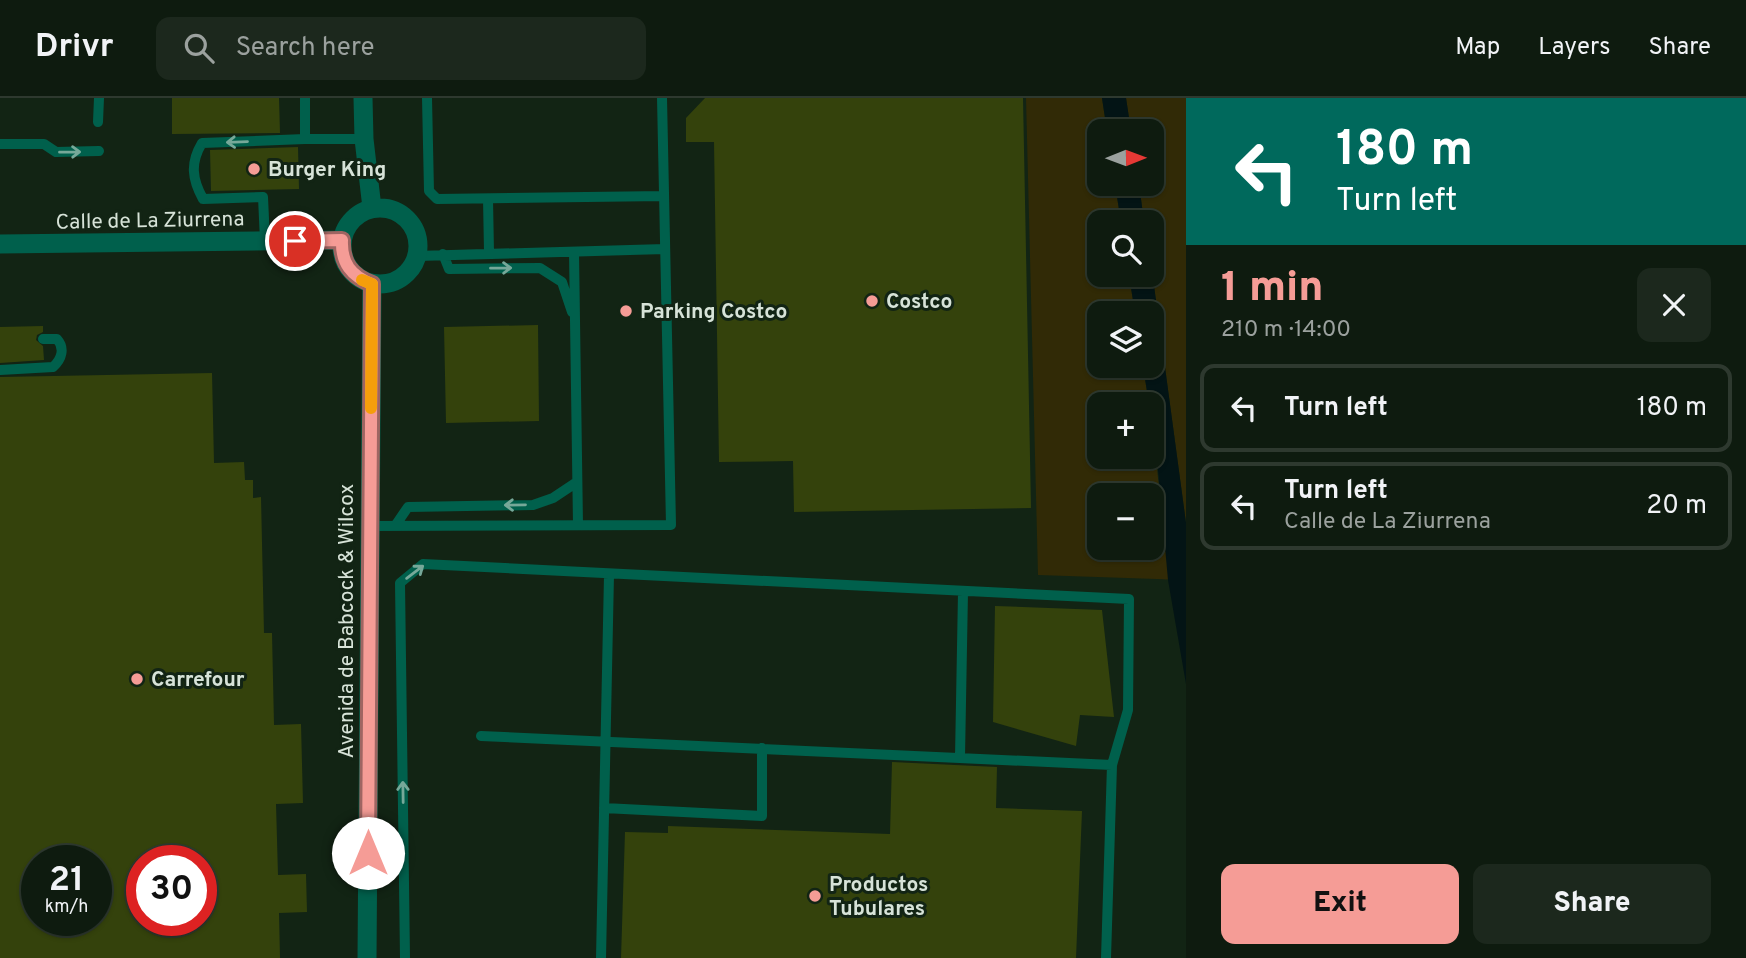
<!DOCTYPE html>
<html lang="en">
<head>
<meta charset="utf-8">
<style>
  :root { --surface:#0e1b0f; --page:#1c281d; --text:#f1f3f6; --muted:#9ba19e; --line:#2e392f; --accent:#f59c96 }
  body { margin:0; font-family:Overpass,sans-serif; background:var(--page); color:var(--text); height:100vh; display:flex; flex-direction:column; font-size:26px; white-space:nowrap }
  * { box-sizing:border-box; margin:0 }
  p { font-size:23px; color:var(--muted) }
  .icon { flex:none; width:38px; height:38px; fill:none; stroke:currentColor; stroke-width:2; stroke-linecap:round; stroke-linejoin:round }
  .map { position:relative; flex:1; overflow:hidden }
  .sheet { display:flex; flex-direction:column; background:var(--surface); width:560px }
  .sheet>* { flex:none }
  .guide { background:#00695c; color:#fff; overflow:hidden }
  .needle { width:46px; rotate:89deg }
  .fabs { position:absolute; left:1087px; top:21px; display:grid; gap:14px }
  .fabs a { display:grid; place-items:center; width:77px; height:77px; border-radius:14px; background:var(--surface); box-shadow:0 2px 5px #0004,0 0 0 2px var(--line); font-size:35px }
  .speed { position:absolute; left:21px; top:747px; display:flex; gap:14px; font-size:35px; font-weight:700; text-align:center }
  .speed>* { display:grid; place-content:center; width:91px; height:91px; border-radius:50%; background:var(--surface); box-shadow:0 2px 5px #0004,0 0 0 2px var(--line); line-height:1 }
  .speed small { font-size:18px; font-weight:400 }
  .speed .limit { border:10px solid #d22; background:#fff; color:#111 }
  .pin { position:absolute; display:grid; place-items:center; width:60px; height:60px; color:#fff; margin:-30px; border:4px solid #fff; border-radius:50%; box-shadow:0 2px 7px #0007 }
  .me { position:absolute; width:77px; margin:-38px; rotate:0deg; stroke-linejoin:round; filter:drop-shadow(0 0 5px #0008) }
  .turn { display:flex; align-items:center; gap:24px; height:147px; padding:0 35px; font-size:32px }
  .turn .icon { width:91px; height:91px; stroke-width:2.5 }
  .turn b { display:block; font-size:49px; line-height:60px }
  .round { display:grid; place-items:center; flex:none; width:74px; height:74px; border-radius:14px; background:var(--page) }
  .summary { display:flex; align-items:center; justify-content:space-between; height:119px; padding:0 35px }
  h1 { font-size:42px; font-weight:800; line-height:52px; color:var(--accent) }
  .cta { display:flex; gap:14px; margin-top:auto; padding:14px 35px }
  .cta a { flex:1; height:80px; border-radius:14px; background:var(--accent); color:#111; font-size:28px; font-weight:800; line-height:80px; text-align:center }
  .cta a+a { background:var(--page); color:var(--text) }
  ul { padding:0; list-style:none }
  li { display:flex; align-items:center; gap:21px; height:88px; margin:0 14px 10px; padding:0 21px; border:4px solid var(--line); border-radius:14px }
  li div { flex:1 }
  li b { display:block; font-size:26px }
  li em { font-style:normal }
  header { display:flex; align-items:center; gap:42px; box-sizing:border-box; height:98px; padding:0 35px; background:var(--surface); border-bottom:2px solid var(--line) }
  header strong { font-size:33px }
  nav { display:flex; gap:38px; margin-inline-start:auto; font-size:24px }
  .search { width:490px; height:63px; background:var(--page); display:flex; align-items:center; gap:18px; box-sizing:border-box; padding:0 24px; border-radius:14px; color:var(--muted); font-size:26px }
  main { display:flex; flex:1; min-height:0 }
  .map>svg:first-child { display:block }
</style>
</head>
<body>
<header>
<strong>Drivr</strong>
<div class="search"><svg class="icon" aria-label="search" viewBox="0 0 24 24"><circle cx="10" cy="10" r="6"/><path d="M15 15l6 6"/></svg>Search here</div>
<nav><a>Map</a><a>Layers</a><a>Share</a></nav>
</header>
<main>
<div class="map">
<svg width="1186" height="860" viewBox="0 0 1186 860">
  <rect width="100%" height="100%" fill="#122414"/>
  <path fill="#312a06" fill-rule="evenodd" d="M1026 0H1102L1107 33H1099V86H1115L1121 124H1099V177H1129L1135 215H1099V268H1143L1149 306H1099V359H1152V324L1169 482H1186L1038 477ZM1099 397H1152V450H1099Z
    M1126 0H1186V425L1152 173V124H1144L1139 86H1152V33H1131Z"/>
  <path fill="#031415" d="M1102 0H1126L1131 33H1107Z
    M1115 86H1139L1144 124H1121Z
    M1152 173 1186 425V586L1168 482 1152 306H1149L1143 268H1152V215H1135L1129 177H1152Z"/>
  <path fill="#34420c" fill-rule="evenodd" d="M172 0H279L280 35 172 36Z
    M705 0H1023L1031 410 794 414 793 363 719 364 714 44H686V20Z
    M298 49 299 91 211 93 210 52Z
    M538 227 539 323 446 325 444 229Z
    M43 228V234L37 237 36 242 43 248 44 262 0 265V229Z
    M212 275 214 365 244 364 245 382H253V400L261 399 264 535H272L274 627 301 626 303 705 276 706 278 777 306 776 307 814 279 815 280 860H0V279ZM37 763H96V822H37ZM142 763H201V822H142Z
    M995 508 1102 512 1114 619 1080 617 1076 648 993 624Z
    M892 664 997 669 996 710 1082 713 1076 860H621L625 734 668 735V728L890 736Z"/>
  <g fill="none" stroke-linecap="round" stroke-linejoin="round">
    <path stroke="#00604c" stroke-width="10" d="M305 0V41H364
      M427 0 429 93 437 101 664 98
      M98 24 99 0
      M0 46H44L56 54 99 53
      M488 101 489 154
      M265 143 263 99 203 101C192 81 190 65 202 45L305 41
      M574 154 578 427
      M443 156 449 171 540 170 562 184 572 214
      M417 158 665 151
      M0 272 53 269C62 261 65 250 57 241H43
      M370 428 671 427 662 0
      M395 428 408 409 533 407 553 400 577 384
      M481 638 1112 667
      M960 659 963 494
      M604 710 762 718V650
      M405 860 400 485 423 466 1129 501 1128 612 1112 667 1106 860
      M601 860 609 477"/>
    <path stroke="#00604c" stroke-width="19" d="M363 0 364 41 372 110
      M342 148a38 38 0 1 1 76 0a38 38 0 1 1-76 0Z
      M0 146 342 142
      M367 860 372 186"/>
  </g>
  <defs><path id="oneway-shaft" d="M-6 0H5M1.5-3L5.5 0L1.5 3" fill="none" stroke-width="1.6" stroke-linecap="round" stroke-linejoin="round" transform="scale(1.75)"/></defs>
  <g stroke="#76a899">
    <use href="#oneway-shaft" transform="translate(237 44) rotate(178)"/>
    <use href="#oneway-shaft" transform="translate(70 54) rotate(-1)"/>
    <use href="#oneway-shaft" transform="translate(501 170) rotate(-1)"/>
    <use href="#oneway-shaft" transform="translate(515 407) rotate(179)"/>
    <use href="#oneway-shaft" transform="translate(415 474) rotate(-37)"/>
    <use href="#oneway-shaft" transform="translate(403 694) rotate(-91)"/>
  </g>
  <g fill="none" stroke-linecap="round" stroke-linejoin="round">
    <defs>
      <path id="route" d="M295 143 342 142C341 165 351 178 372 186L368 755"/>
    </defs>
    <use href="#route" stroke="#9f6562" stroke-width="18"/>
    <use href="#route" stroke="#f59c96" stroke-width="12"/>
    <path stroke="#f59e0b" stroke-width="12" d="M362 182 372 186 371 310"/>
  </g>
  <g fill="#f59c96" stroke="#122414" stroke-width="2.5">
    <circle cx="254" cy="71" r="7"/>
    <circle cx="872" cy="203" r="7"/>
    <circle cx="626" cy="213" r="7"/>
    <circle cx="137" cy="581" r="7"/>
    <circle cx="815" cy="798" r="7"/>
  </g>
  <g text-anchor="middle" stroke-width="6" stroke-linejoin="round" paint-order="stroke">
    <g font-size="21" font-weight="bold" fill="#d7e3d8" stroke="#122414" text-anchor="start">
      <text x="268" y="78">Burger King</text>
      <text x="886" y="210">Costco</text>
      <text x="640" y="220">Parking Costco</text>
      <text x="151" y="588">Carrefour</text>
      <text x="829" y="793">Productos<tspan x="829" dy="24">Tubulares</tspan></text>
    </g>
    <g font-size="21" fill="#d7e3d8" stroke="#122414">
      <text transform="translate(150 122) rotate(-1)" y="7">Calle de La Ziurrena</text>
      <text transform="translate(346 523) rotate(-90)" y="7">Avenida de Babcock &amp; Wilcox</text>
    </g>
  </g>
</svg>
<div class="fabs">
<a><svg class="needle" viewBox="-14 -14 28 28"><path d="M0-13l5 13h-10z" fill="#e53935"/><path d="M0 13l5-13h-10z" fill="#9ba19e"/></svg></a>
<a><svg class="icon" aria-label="search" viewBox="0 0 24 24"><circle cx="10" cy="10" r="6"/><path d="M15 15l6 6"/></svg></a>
<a><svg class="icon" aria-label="layers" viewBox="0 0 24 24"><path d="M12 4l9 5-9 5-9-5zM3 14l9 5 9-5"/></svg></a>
<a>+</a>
<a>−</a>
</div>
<div class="speed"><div>21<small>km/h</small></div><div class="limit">30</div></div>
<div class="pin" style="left:295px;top:143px;background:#d93025"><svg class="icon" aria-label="arrive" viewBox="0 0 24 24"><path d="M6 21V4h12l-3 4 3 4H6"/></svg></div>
<svg class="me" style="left:368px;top:755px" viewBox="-20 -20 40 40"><circle r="19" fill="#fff"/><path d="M0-13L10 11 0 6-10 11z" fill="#f59c96"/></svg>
</div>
<section class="sheet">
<div class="guide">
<div class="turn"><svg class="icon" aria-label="left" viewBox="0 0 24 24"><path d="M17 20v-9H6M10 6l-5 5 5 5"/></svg><div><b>180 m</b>Turn left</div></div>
</div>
<div class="summary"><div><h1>1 min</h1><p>210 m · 14:00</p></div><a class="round"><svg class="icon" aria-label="close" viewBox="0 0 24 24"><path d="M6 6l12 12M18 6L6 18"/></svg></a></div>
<ul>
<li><svg class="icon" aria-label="left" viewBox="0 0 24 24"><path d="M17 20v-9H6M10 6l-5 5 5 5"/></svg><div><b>Turn left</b></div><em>180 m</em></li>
<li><svg class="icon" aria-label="left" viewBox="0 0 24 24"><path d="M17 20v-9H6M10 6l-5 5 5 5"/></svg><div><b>Turn left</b><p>Calle de La Ziurrena</p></div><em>20 m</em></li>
</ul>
<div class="cta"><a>Exit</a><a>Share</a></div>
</section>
</main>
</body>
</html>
